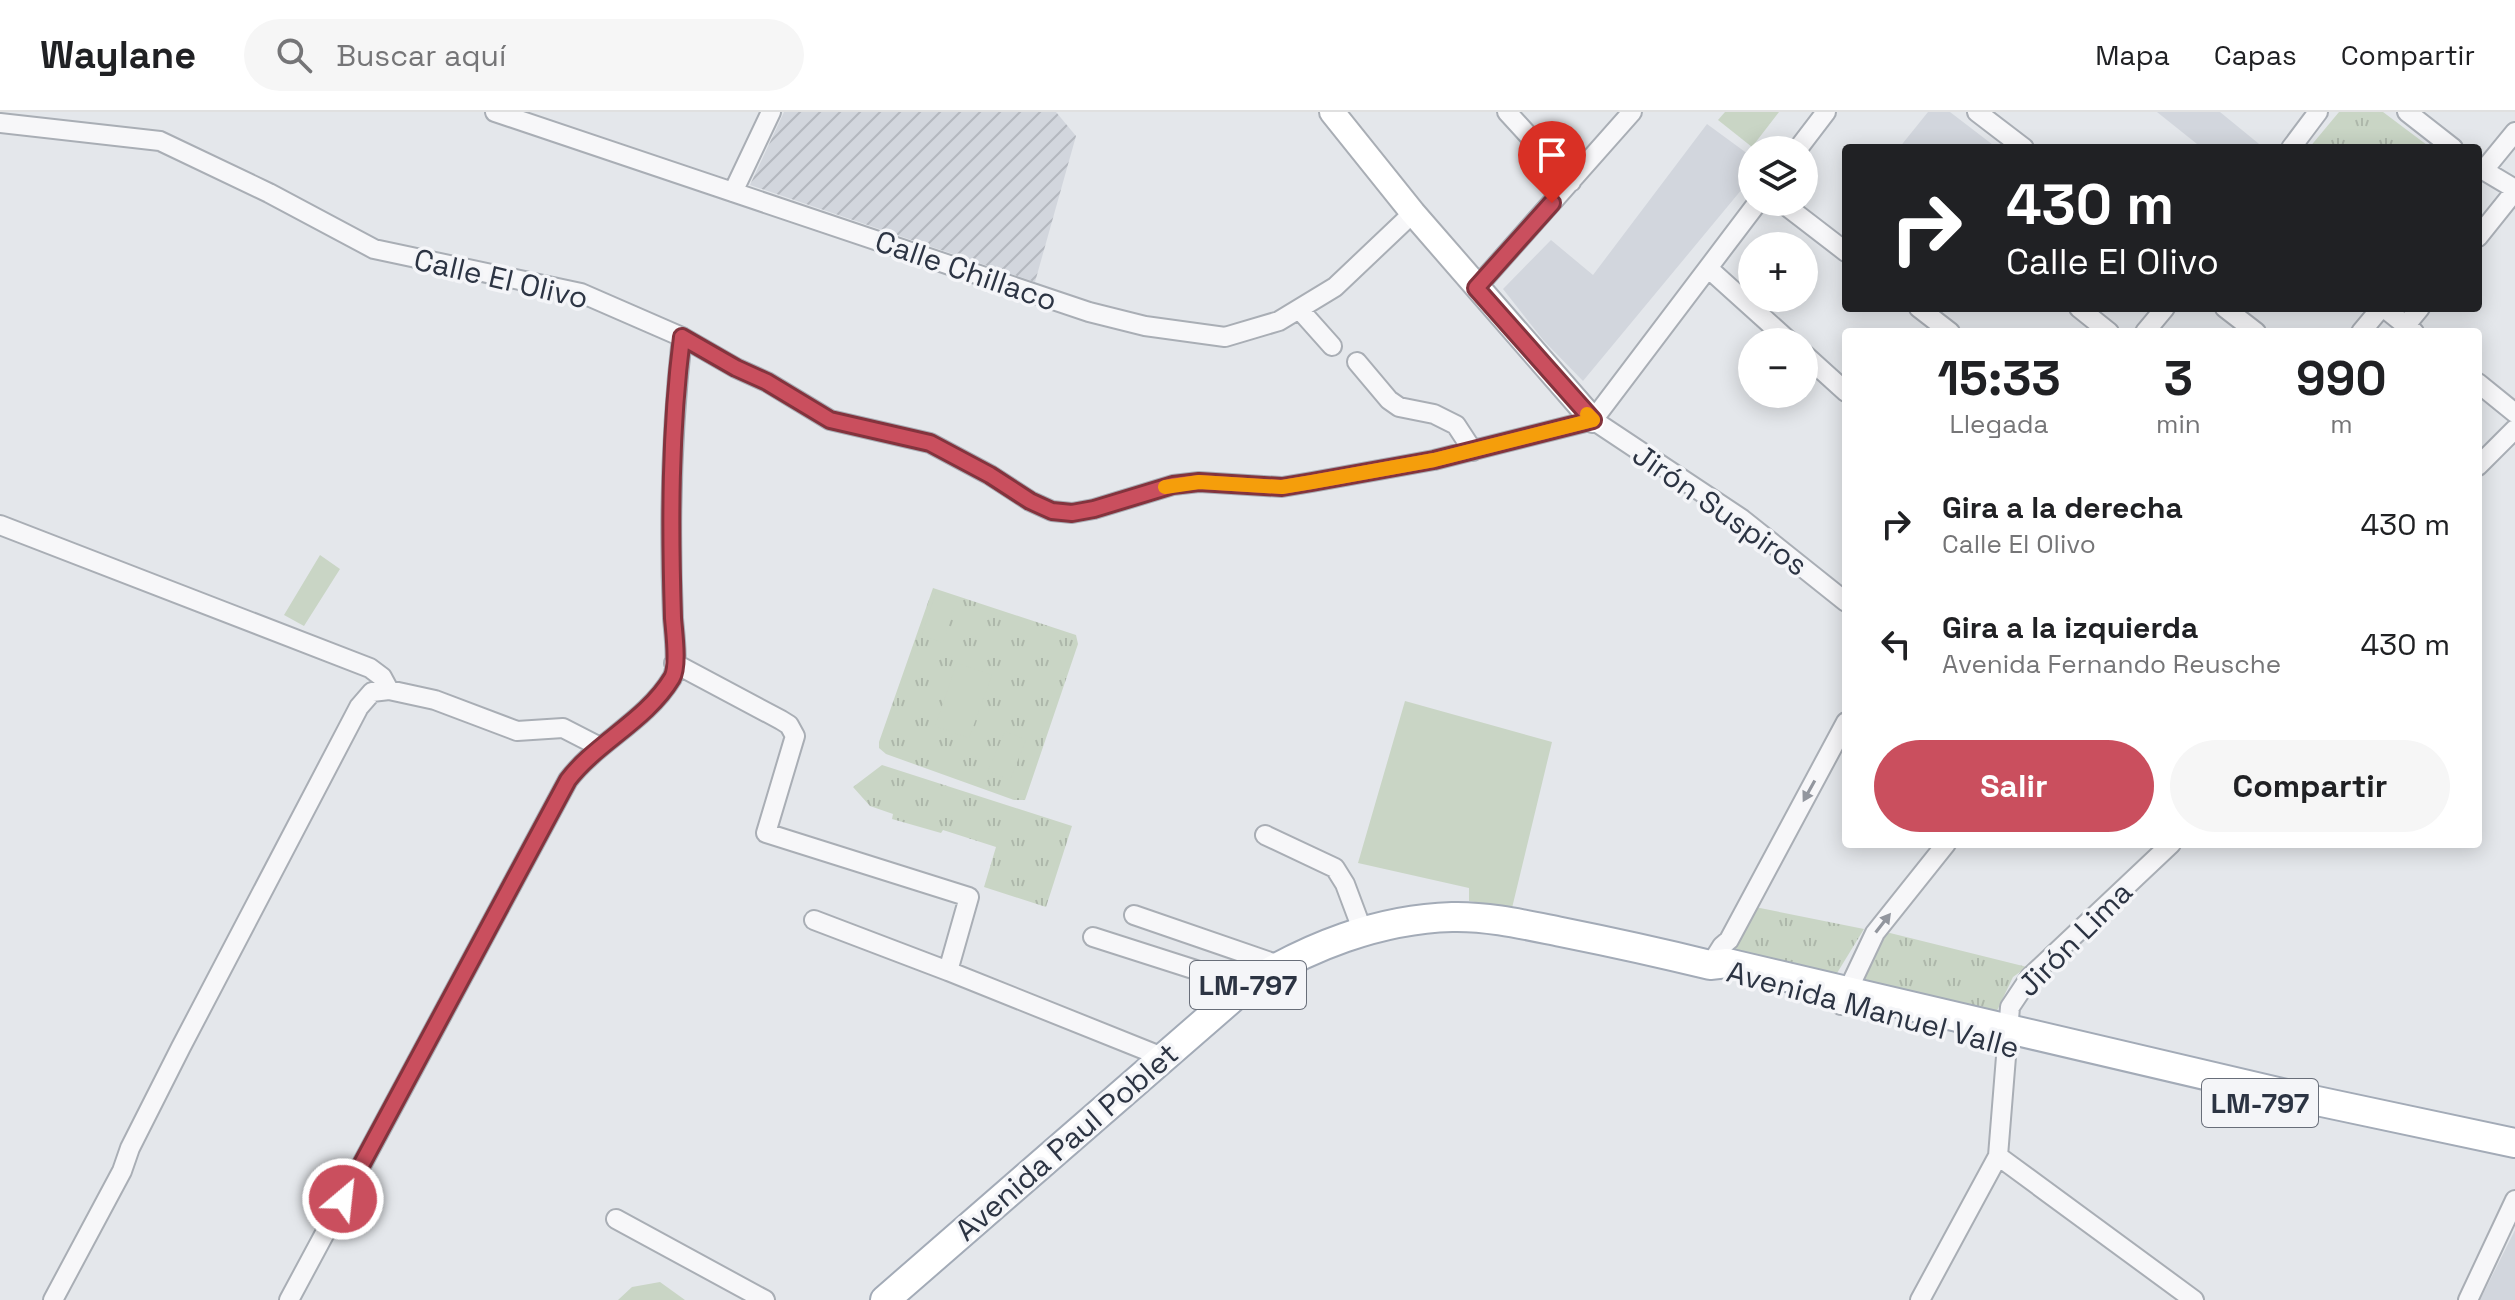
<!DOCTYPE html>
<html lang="es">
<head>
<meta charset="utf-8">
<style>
  :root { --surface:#fff; --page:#f6f6f6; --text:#202124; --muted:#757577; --line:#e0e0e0; --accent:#ca4f5e }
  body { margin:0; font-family:"Space Grotesk",sans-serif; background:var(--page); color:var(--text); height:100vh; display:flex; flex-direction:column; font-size:30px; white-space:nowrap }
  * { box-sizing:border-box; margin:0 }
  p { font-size:26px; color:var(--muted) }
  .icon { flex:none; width:44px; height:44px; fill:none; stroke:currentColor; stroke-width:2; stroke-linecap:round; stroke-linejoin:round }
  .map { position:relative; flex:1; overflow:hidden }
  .sheet { position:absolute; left:1842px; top:216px; width:640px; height:520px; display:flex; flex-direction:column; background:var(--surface); border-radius:8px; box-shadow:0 4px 20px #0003 }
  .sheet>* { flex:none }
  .banner { position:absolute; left:1842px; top:32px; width:640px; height:168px; border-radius:8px; box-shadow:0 4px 20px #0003; background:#202124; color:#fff; overflow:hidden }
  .controls { position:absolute; left:1738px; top:24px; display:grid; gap:16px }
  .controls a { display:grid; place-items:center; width:80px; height:80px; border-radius:50%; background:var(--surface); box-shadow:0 4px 20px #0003; font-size:40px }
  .pin { position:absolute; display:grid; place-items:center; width:68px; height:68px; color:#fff; margin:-82px -34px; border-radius:50% 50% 50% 0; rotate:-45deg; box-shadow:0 0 8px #0007 }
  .pin .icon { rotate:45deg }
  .me { position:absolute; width:88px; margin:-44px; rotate:28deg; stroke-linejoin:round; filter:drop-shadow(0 0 6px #0008) }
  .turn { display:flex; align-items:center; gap:28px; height:168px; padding:0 32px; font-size:36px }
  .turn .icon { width:104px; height:104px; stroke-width:2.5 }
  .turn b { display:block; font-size:56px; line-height:68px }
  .eta { display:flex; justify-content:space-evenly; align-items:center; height:136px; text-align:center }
  .eta b { font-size:48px; font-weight:700; line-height:56px }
  .cta { display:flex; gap:16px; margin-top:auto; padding:16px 32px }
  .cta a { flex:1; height:92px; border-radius:48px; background:var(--accent); color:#fff; font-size:32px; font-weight:700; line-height:92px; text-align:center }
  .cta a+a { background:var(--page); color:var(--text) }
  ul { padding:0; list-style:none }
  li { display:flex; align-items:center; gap:24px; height:120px; padding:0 32px }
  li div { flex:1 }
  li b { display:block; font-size:30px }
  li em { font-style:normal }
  header { display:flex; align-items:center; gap:48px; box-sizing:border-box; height:112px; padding:0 40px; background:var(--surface); border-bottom:2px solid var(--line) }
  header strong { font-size:38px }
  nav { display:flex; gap:44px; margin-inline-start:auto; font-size:28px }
  .search { width:560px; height:72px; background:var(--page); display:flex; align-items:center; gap:20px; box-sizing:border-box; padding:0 28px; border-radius:44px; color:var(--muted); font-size:30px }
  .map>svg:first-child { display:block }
</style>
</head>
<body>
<header>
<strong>Waylane</strong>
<div class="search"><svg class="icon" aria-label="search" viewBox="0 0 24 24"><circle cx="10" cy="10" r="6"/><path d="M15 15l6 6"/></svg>Buscar aquí</div>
<nav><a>Mapa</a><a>Capas</a><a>Compartir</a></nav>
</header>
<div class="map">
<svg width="2515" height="1188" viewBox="0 0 2515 1188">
  <defs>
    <pattern id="industrial-furrows" width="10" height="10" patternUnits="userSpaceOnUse" patternTransform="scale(2)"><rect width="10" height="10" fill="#d2d6dd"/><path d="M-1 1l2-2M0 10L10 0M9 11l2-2" fill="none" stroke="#b4b8bf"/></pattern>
    <pattern id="grass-tufts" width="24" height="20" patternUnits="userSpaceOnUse" patternTransform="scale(2)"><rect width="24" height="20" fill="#c9d5c5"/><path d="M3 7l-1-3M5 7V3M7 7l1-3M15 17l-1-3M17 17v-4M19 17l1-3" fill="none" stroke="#adb7aa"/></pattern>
  </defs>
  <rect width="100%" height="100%" fill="#e4e7eb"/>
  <path fill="#d2d6dd" d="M1928 0H1950L1997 36H1899Z
    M2157 0H2220L2264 36H2202Z
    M1707 12 1752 45V65L1583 269 1544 229 1503 177 1551 128 1593 163Z
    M2515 1118V1188H2480Z"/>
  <path fill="url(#industrial-furrows)" d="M784 0H1056L1076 24 1035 170 750 73Z"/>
  <path fill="url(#grass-tufts)" d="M2339 0H2383L2431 36H2309Z
    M933 476 1076 523 1078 532 1025 688H1014L886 642 879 636V630Z
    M882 653 1072 714 1046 795 984 775 996 735 943 718 941 721 892 707 893 702 870 694 853 675Z
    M1750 794 1864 817 1834 866 1726 844Z
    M1890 821 2027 855 2013 865 1994 905 1863 869 1862 865 1884 822Z"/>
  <path fill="#c9d5c5" d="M1725 0H1779L1752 35 1718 8Z
    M320 443 340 457 304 514 284 503Z
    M936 480 957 487 943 531 922 523Z
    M957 551 992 563 969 626 935 614Z
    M1405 589 1552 630 1512 796 1469 789V776L1358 751Z
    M1005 619 1026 628 1010 668 988 659Z
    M660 1170 685 1188H618L632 1175Z"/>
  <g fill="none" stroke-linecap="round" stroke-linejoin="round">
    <defs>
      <path id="street" d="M495 0 1089 200 1145 214 1225 225 1279 209 1335 175 1413 101
        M1507 0 1571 70
        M1977 0 2024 36
        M2407 0 2453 36
        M0 11 160 29 269 81 374 137 581 181 682 225 736 256 767 270 830 308 930 331 990 363 1030 389 1052 399 1072 401 1094 397 1173 373 1199 370 1282 375 1312 370 1434 348 1593 308
        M2291 36 2318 0
        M1797 38 1826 0
        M2478 55 2515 77
        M2483 59 2515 20
        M733 80 771 0
        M1781 90 1846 140
        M2478 125 2515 79
        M1708 156 1790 230
        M1476 176 1632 0
        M1919 196 1950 220
        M2079 196 2109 220
        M2225 196 2256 220
        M2384 196 2414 220
        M1299 197 1332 234
        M2406 213 2420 196
        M2145 220 2165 196
        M2361 220 2381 196
        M1804 242 1846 280
        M1357 250 1389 288 1399 295 1434 302 1456 313 1473 339
        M2478 271 2515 301
        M1593 308 1742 407 1846 490
        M1593 308 1758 90
        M2478 354 2515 317
        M0 413 370 556 382 565 389 578
        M674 551 781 608 789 613 795 624 766 721 969 785 948 859 1165 946
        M1265 723 1335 756 1345 772 1363 820
        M1134 803 1279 853
        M814 808 948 859
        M1093 825 1246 874
        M1710 853 1722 834 1729 828 1846 610
        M1841 893 1875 821 1946 732
        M1998 1044 2194 1188
        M616 1107 765 1188
        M53 1188 122 1059 130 1036 181 935 359 595 372 580 389 578 435 588 517 619 563 616 600 635
        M289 1188 568 668C597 630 646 609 672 566 679 554 674 520 673 506 669 409 671 321 682 225
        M1920 1188 1998 1044 2010 895 2030 865 2171 732
        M2468 1188 2515 1088"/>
      <path id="secondary" d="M1332 0 1413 101 1593 308"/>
      <path id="primary" d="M885 1188 1246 874C1307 835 1379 807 1452 805 1488 804 1526 813 1561 820 1611 830 1661 841 1710 853L1727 851 2303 986 2515 1031"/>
    </defs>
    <use href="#street" stroke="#a9aeb5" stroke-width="22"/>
    <use href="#secondary" stroke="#a9aeb5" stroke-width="28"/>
    <use href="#primary" stroke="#a3abb7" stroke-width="32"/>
    <use href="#street" stroke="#f7f7f9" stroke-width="18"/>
    <use href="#secondary" stroke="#fff" stroke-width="24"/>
    <use href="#primary" stroke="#fff" stroke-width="28"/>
  </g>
  <defs><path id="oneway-solid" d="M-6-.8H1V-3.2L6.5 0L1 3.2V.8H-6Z" transform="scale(2)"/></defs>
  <g fill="#92969e">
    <use href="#oneway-solid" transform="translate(1809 679) rotate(119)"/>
    <use href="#oneway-solid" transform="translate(1883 811) rotate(-52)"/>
  </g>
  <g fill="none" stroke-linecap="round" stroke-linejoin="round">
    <defs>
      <path id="route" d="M343 1087 568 668C597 630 646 609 672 566 679 554 674 520 673 506 670 411 670 319 682 225L736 256 767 270 830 308 930 331 990 363 1030 389 1052 399 1072 401 1094 397 1173 373 1199 370 1282 375 1312 370 1434 348 1593 308 1476 176 1552 91"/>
    </defs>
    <use href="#route" stroke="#83333d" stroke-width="20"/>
    <use href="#route" stroke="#ca4f5e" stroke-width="14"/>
    <path stroke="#f59e0b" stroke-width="14" d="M1165 375 1199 370 1282 375 1312 370 1434 348 1593 308 1587 302"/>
  </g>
  <g text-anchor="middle" stroke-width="7" stroke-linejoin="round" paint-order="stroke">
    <g fill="#f4f5f8" stroke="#686e79" stroke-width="2">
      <rect x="1190" y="849" width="116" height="48" rx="6"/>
      <rect x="2202" y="967" width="116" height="48" rx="6"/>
    </g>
    <g font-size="28" font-weight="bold" fill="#2c3443">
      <text x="1248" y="883">LM-797</text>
      <text x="2260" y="1001">LM-797</text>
    </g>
    <g font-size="30" fill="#2c3443" stroke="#f4f5f8">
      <text transform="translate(966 159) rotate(19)" y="10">Calle Chillaco</text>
      <text transform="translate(501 167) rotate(13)" y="10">Calle El Olivo</text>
      <text transform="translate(1720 398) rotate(35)" y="10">Jirón Suspiros</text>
      <text transform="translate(2075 827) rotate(-45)" y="10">Jirón Lima</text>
      <text transform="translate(1873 898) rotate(15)" y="10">Avenida Manuel Valle</text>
      <text transform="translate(1067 1030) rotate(-41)" y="10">Avenida Paul Poblet</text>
    </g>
  </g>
</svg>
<div class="controls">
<a><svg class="icon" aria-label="layers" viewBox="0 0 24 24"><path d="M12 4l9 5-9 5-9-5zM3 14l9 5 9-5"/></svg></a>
<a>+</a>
<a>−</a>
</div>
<div class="pin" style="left:1552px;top:91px;background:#d93025"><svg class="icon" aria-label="arrive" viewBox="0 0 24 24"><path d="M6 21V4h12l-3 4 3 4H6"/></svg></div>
<svg class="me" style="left:343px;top:1087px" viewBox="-20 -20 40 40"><circle r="17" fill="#ca4f5e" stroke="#fff" stroke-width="3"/><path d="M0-11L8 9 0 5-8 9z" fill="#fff"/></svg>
<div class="banner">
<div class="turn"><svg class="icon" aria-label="right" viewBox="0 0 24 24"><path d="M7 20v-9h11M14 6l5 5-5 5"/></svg><div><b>430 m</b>Calle El Olivo</div></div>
</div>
<section class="sheet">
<div class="eta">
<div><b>15:33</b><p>Llegada</p></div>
<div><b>3</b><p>min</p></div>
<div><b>990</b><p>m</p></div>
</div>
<ul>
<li><svg class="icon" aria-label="right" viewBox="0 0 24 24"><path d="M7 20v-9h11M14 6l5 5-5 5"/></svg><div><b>Gira a la derecha</b><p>Calle El Olivo</p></div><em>430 m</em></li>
<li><svg class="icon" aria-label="left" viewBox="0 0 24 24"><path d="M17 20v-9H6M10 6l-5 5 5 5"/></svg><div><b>Gira a la izquierda</b><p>Avenida Fernando Reusche</p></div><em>430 m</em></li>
</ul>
<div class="cta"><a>Salir</a><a>Compartir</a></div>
</section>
</div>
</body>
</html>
